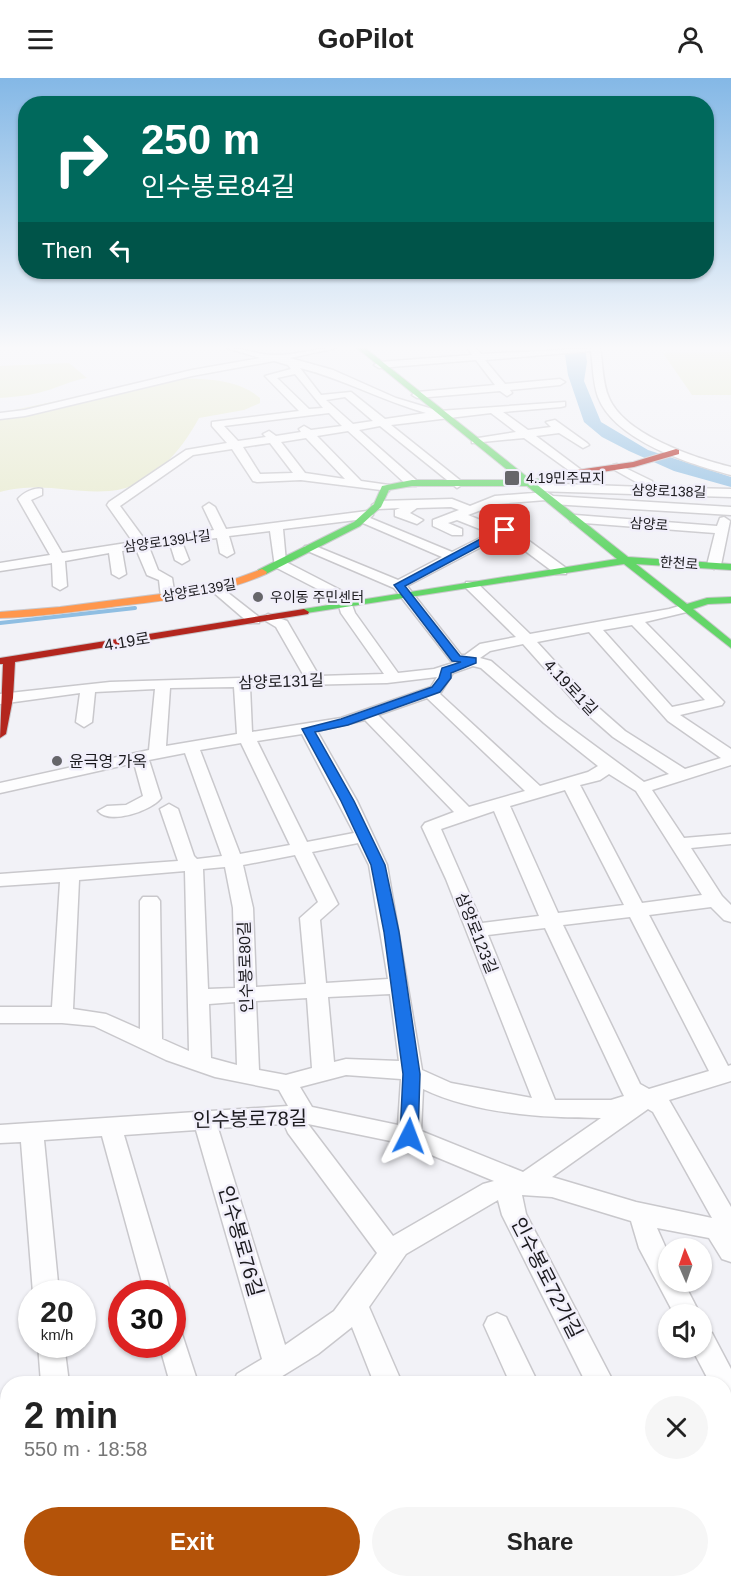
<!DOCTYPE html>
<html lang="en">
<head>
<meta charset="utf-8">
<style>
  :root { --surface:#fff; --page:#f6f6f6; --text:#222; --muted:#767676; --accent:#b45309 }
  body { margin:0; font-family:Arial,"Noto Sans KR",sans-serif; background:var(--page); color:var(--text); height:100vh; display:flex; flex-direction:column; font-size:22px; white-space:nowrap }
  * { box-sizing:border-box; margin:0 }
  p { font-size:20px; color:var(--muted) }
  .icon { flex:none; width:33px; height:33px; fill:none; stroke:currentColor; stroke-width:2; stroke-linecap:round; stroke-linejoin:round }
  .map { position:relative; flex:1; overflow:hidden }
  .details { position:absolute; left:0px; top:1298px; width:732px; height:212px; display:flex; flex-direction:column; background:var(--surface); border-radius:24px 24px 0 0; box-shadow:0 2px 4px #0004 }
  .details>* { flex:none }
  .hud { position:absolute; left:18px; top:18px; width:696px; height:183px; border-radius:24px; box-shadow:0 2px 4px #0004; background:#00695c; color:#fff; overflow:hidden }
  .needle { width:39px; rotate:358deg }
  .fabs { position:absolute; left:658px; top:1160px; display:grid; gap:12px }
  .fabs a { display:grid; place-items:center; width:54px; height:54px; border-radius:50%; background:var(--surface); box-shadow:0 2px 4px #0004; font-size:30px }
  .speed { position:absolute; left:18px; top:1202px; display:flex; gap:12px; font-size:30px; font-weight:700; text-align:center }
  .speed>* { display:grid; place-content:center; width:78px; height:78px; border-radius:50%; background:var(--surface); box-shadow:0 2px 4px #0004; line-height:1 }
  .speed small { font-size:15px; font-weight:400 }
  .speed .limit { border:9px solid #d22; background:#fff; color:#111 }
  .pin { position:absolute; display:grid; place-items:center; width:51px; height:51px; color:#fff; margin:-26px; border-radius:12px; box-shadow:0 3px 9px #0006 }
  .me { position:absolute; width:66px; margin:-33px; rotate:3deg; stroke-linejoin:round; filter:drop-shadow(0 0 4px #0008) }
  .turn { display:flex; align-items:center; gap:21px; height:126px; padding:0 24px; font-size:27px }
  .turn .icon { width:78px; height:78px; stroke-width:2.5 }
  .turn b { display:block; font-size:42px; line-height:51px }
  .then { display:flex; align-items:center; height:57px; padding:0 24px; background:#0003; gap:12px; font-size:22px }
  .round { display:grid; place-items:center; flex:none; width:63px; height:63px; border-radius:32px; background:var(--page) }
  .overview { display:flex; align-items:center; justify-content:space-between; height:102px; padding:0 24px }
  h1 { font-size:36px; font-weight:700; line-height:45px }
  .button { display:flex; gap:12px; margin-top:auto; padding:12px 24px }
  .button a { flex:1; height:69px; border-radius:36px; background:var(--accent); color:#fff; font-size:24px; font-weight:700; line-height:69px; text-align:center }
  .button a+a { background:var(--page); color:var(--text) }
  header { display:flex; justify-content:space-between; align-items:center; height:78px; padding:0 24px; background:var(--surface); font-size:27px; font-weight:700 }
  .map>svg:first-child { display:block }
</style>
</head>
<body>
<header><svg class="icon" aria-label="menu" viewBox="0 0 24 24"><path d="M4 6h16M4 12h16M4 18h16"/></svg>GoPilot<svg class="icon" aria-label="person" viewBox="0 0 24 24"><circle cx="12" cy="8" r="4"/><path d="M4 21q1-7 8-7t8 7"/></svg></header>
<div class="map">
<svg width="731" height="1508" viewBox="0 0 731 1508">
  <rect width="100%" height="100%" fill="#f2f2f7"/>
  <path fill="#e8ebcd" d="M731 274V317H692L663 275Z
    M69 285 87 300C69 303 55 311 38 315 25 318 12 319 0 320V288Z
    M160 301C192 301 233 297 260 320V325L244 332 199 340C181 373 151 410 110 413 70 416 43 403 0 414V335Z"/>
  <path fill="#8fbee2" d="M564 270H585L587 284 584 303 601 344 648 372 731 399V409L674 393 629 373 602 359 584 344 568 297Z"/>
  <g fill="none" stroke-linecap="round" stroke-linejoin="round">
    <path stroke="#8fbee2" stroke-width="4" d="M0 545 135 530"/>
    <defs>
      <path id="street" d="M227 270C244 270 258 277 274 277 294 278 315 270 336 270L290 280 333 292 396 320 439 333 565 324V328L561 329 503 334 528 352 551 349 546 344 555 342 587 365 589 367 583 370 559 355 536 358 584 394 574 396 524 360 472 365V361L516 354 491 335 391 347 461 403 463 406 457 410 380 348 359 352 416 402V408H408L348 353 317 358 361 403 389 407V413L301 402 257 404 253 403 232 371 193 377 120 428 145 462 214 452 203 429 209 425 215 429 226 451 367 433 373 437 370 440 452 474 490 455 457 442 448 445 462 451V457H452L433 448V442L459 432 451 429 417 430 410 435 423 442 417 446 395 438V432L400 430 378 431 372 427 378 423 452 421 470 428 495 418 547 414 553 418 731 429V437L552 426 546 422 497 426 468 437 500 450 510 449 566 490V496H556L504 457 407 508 461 577H465L480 566 516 559 466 510V504H476L530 556 669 531 686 526 691 527V533L645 544 724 624 722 627 680 637 731 671V687L652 712 684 760 731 756V766L691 770 722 818 731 827V844L724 842 711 829 649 837 728 988 731 987V1003L669 1022 731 1129V1184L722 1181 709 1160 657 1150 669 1177V1203H683L700 1236H674L639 1170 631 1143 552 1119 522 1117 526 1136 614 1305H586L502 1137 498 1122 406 1176 369 1229 402 1305H374L352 1249 318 1276 271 1305H233L237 1296 262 1281 196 1052 124 1057 171 1215H145L102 1058 44 1062 59 1215H33L21 1064 0 1065V1047L288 1028 279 1012 215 999 166 982 94 948 62 945H0V929H52L60 804 0 808V796L178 783 160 731 169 726 178 731 194 778 197 781 222 778 185 675 149 682 161 720C151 733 110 747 98 733L107 728 126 727 143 718 134 685 0 715V705L149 672 155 611 95 614 92 644 84 649 76 644 80 615 0 626V616L110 604 304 598 276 549 261 540 268 536 287 543 319 598 384 596 341 535 337 521 275 489 270 453 229 458 234 475 227 479 220 475 217 460 182 464 189 482 182 486 175 482 170 466 149 469 158 492 172 500 175 519 168 523 161 519 159 502 147 497 136 471 122 473 126 496 119 500 112 496 109 475 65 483 67 508 60 512 53 508 52 485 0 493V485L50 477 18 421C23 415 34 409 42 411V417L31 422 62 475 133 464 107 427 109 424 186 372 227 365 212 348V344L299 333 265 298 291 291 288 287 274 283 192 298 25 338 0 341V335L25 332 192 292 260 280ZM300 290C344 301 383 323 426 335L385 341 351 314 321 317ZM295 296 323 330 309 331 277 300ZM345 319 373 343 353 346 326 322ZM329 335 342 348 311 352 304 348 299 351 301 354 276 358 269 353 263 356 266 359 238 363 224 348ZM306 360 345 401 305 395 281 364ZM270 365 293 395 260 396 243 369ZM356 442 442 479 398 502 315 468H305L303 471 394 510 451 583 456 584 434 591 398 595 355 535 348 516 286 484 283 451ZM632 547 705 622 672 629 603 552ZM589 554 668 643 721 680 685 691 625 653 592 624 537 564ZM523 566 580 630 613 659 669 696 644 704 556 639 491 583 480 580 490 573ZM473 588 481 590 544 645 598 688 588 694 540 708 440 616 453 595ZM437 599 431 609 341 640 252 654 250 608 387 605ZM234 609 237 656 166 668 170 610ZM427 620 525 713 469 729 378 637ZM365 642 454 734 425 745 422 749 446 801 532 1020 451 1005 422 992 387 787 357 723 317 653ZM302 656 354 755 307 764 257 663ZM241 665 290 767 240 776 200 672ZM609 696 636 713 702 817 642 825 580 707 600 702ZM565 712 624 827 558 835 510 728ZM494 733 539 838 482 845 441 751ZM358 765 369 787 388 901 326 905 320 842 338 826 312 774ZM295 777 318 824 300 840 306 906 256 909 253 830 243 787ZM225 789 233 830 235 910 208 911 203 791ZM185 793 189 973 162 961 160 823 157 819H143L140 823V951L106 936 73 931 79 802ZM630 839 709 993 649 1011 640 1006 563 847ZM545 850 621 1012 624 1018 611 1022H555L488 857ZM390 916 399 983 346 981 334 984 328 919ZM307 920 312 990 286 997 259 992 256 923ZM235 924 237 987 211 980 209 926ZM346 997 401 1001 398 1047 312 1029 300 1009ZM423 1011C475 1036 544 1040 601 1040L523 1094 421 1053ZM648 1031 653 1034 712 1140 636 1124 552 1099ZM284 1046 288 1055 377 1175 334 1233 285 1267 218 1050ZM308 1046 405 1066 494 1103 483 1106 393 1158Z
        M468 270H476L481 276 600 270C603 286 602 305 609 320 625 357 695 380 731 389V397C690 386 615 363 598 319 593 305 593 288 591 273L485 282 505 306 560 301 565 304 560 307 510 312 512 315 507 318 500 313 417 320 412 317 417 314 495 307 476 282 379 290 374 287 379 284 472 277Z
        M617 386 652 403 654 406 651 409 731 411V419L535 413 529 409 535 405 645 409 613 391V387Z
        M575 437 717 448 720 440 724 439 730 443 721 487 714 491 707 487 715 455 571 444 569 441Z
        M218 507 259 539V545H249L213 514 211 511Z
        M497 1235 506 1239 538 1305H510L484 1247 488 1239Z
        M702 1252 712 1255 731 1291V1315L724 1318V1305H710L691 1269H702Z
        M172 1253 182 1256 198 1305H170L159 1266H172Z
        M38 1266H64L69 1305H41Z
        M0 1399H8V1429H0Z
        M8 1491V1502H33V1508H1Z
        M174 1502H205L207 1508H175Z
        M310 1502H341L344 1508H312Z
        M449 1502H480L483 1508H451Z
        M685 1502H717L720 1508H688Z"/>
      <path id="fast" d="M357 270H365L531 402 573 394V398L536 406 628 479 731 486V492L636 486 687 526 707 520 731 519V525L708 526 693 531 731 562V570L624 486 300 536 299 534 304 531 617 481 527 408H412L389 412 381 429 360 448 266 496H258V492L354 444 374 426 382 408 412 402H520Z"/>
      <path id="slow" d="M262 491 267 494 266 496C219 517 169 522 119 528 79 533 40 539 0 540V534L60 529 192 512 224 505Z"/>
      <path id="jam" d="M676 371 679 372V376L634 389 570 399 566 396 570 393 633 384Z
        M304 531 309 534 308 536 15 584 13 620 6 656 0 660 3 586H0V580Z"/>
    </defs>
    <use href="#street" stroke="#c9c8cc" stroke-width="3"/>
    <use href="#fast" stroke="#c9c8cc" stroke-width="2"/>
    <use href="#slow" stroke="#c9c8cc" stroke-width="2"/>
    <use href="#jam" stroke="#c9c8cc" stroke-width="2"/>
    <use href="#street" fill="#fdfdfe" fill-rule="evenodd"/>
    <use href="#fast" fill="#63d668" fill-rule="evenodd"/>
    <use href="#slow" fill="#ff974d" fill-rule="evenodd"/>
    <use href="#jam" fill="#b3261e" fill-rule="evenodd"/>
  </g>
  <linearGradient id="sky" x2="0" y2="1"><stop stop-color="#84b8e6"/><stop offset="0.56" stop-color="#f9f9fb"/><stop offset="1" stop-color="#f9f9fb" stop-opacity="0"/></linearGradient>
  <rect width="731" height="481" fill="url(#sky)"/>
  <path fill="#1a73e8" stroke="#114b97" stroke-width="1.5" d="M501 450 510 452 405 508 460 578 476 580V585L451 595V600L440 614 348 647 315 654 354 723 385 787 399 854 420 996 418 1058 415 1063H402L400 1058 403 996 384 854 371 787 341 723 302 651 341 641 432 609 439 600 442 590 461 584 452 583 394 507Z"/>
  <g fill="#66666a" stroke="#f1effa" stroke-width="2">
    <rect x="504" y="392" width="16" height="16" rx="3"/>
    <circle cx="258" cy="519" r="6"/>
    <circle cx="57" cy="683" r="6"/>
  </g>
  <g text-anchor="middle" stroke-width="5" stroke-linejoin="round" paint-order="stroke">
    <g font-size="14" fill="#1b1a1e" stroke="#f1effa" text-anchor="start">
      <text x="526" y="405">4.19민주묘지</text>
      <text x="270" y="524">우이동 주민센터</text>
    </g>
    <g font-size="14" fill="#1b1a1e" stroke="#f1effa">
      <text transform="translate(669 413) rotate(2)" y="5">삼양로138길</text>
      <text transform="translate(649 446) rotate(4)" y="5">삼양로</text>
      <text transform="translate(167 463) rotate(-8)" y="5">삼양로139나길</text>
      <text transform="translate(679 485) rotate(4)" y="5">한천로</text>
      <text transform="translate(199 512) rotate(-10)" y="5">삼양로139길</text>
    </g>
    <g font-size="16" fill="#1b1a1e" stroke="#f1effa">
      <text transform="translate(127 563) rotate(-9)" y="6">4.19로</text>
      <text transform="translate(281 603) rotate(-2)" y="6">삼양로131길</text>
      <text transform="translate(571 609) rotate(47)" y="6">4.19로1길</text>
      <text transform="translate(477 855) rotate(68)" y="6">삼양로123길</text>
      <text transform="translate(245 889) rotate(-92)" y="6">인수봉로80길</text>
    </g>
    <g font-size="16" fill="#1b1a1e" stroke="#f1effa" text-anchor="start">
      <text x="69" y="689">윤극영 가옥</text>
    </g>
    <g font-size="20" fill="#1b1a1e" stroke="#f1effa">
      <text transform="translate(250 1041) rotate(-1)" y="7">인수봉로78길</text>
      <text transform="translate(241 1163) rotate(74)" y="7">인수봉로76길</text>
      <text transform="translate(547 1200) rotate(63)" y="7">인수봉로72가길</text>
    </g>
  </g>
</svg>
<div class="fabs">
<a><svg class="needle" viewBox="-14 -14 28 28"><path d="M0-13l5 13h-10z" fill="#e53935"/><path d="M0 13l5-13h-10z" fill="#767676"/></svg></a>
<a><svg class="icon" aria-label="sound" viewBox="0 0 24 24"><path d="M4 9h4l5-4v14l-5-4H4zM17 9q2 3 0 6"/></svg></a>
</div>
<div class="speed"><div>20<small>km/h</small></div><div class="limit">30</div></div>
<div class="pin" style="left:505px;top:452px;background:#d93025"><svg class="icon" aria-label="arrive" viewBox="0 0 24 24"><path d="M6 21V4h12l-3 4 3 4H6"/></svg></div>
<svg class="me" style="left:409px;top:1058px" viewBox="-20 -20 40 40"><path d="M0-17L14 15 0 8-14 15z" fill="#1a73e8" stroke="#fff" stroke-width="4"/></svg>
<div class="hud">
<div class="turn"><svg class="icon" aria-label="right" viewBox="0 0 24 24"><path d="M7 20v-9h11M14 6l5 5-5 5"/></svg><div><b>250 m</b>인수봉로84길</div></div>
<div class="then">Then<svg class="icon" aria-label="left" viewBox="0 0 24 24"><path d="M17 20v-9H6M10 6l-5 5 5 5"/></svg></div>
</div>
<section class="details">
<div class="overview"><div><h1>2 min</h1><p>550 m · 18:58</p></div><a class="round"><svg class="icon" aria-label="close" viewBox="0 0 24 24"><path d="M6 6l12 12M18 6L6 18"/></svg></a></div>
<div class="button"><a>Exit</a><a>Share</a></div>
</section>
</div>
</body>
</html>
